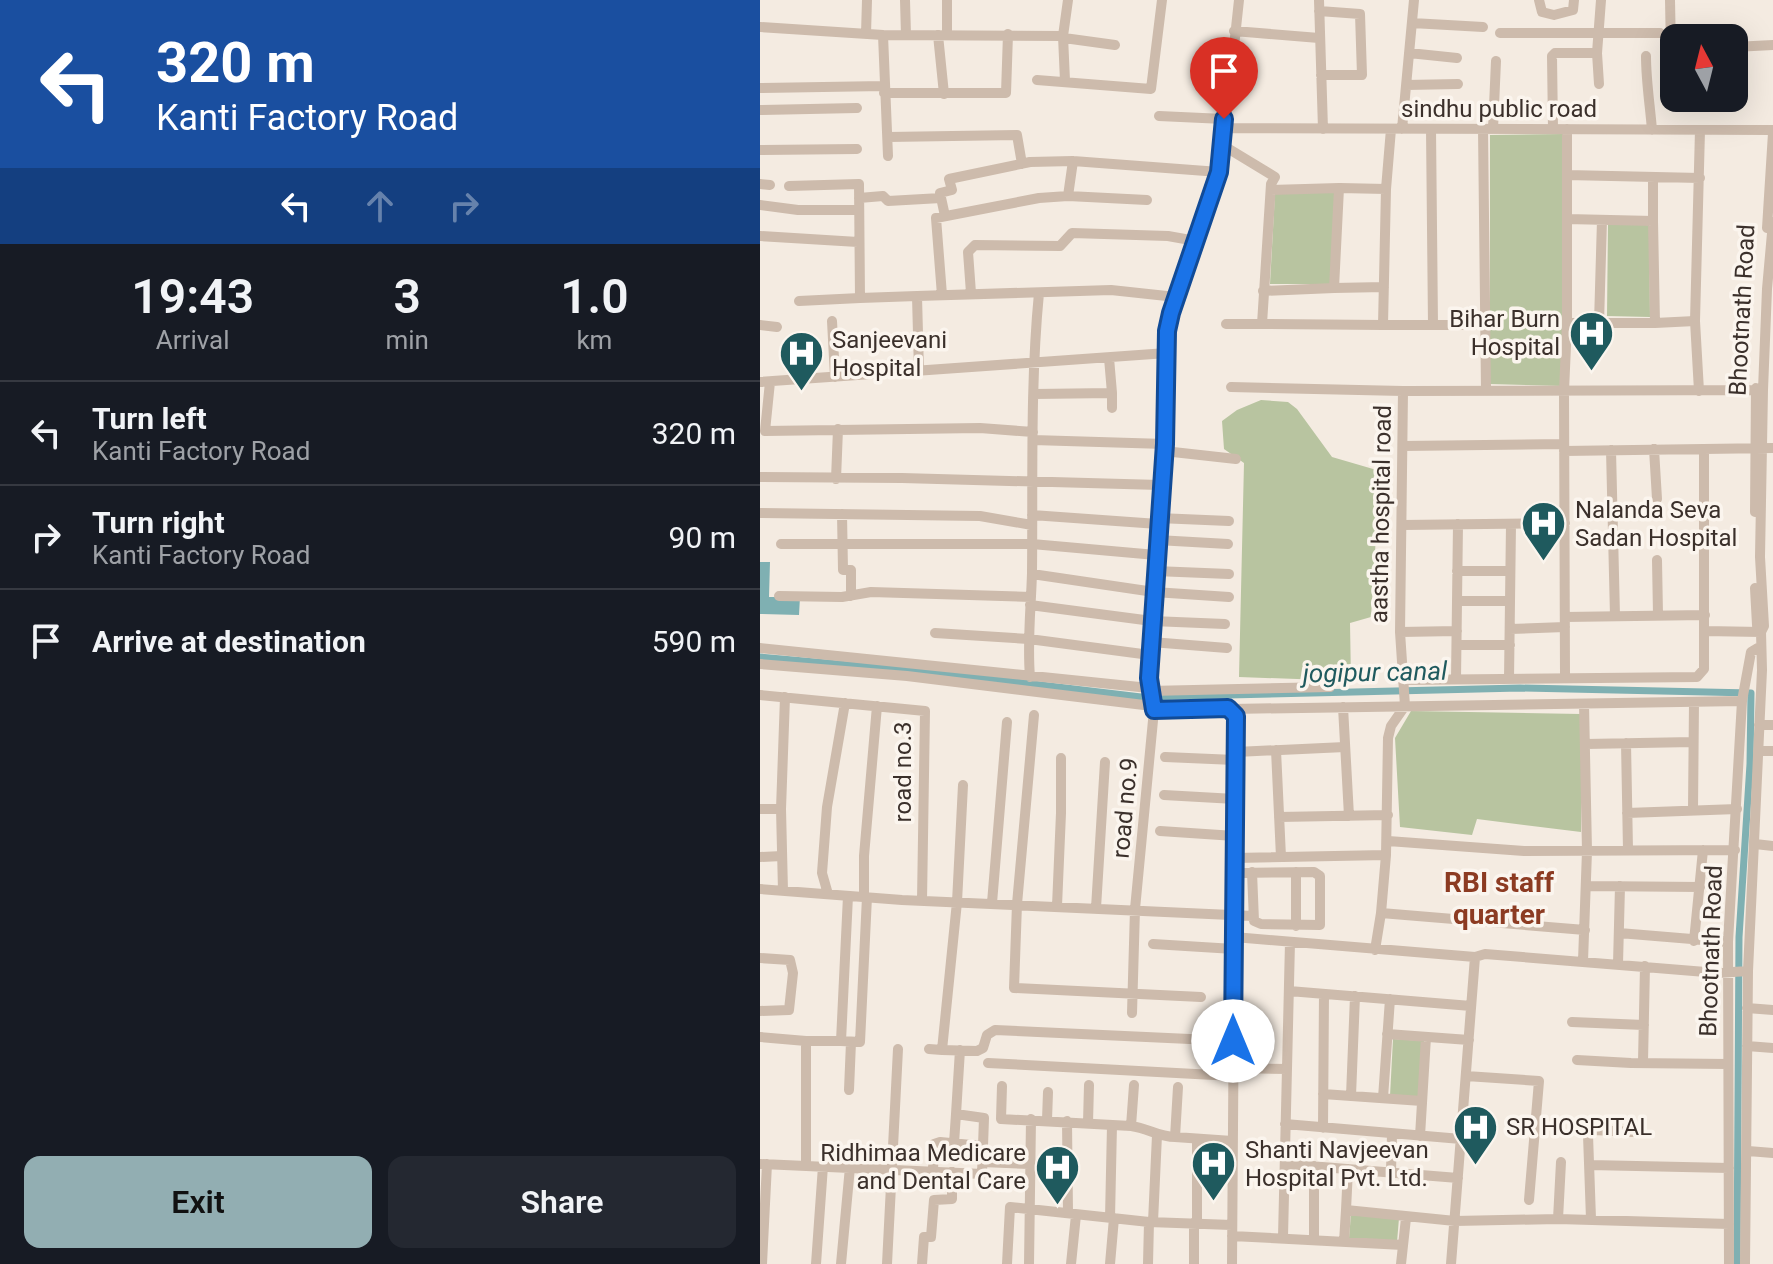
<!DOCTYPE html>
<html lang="en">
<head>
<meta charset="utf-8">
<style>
  :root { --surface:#171b24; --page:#242831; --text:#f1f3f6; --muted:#9ea1a6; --line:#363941; --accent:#92aeb2 }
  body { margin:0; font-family:Roboto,sans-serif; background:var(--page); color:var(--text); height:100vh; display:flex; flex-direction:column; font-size:30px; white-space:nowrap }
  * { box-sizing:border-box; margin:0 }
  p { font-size:26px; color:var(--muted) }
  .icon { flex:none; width:44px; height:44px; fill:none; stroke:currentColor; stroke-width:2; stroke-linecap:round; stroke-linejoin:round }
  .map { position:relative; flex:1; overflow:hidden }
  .sheet { display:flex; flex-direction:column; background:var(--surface); width:760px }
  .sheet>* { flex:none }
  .top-card { background:#1a4fa0; color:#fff; overflow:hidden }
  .needle { width:52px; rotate:353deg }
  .fabs { position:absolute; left:900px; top:24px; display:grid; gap:16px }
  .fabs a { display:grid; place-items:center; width:88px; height:88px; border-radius:16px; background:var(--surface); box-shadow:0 8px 32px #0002; font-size:40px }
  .pin { position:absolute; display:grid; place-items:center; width:68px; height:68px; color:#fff; margin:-82px -34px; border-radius:50% 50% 50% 0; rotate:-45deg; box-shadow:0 0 8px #0007 }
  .pin .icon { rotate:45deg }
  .me { position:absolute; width:88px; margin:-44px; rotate:0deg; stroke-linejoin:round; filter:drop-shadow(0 0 6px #0008) }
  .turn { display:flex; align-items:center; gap:28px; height:168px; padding:0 24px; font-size:36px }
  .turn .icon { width:104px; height:104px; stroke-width:2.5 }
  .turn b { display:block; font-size:56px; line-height:68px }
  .lanes { display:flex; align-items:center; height:76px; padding:0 24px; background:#0003; justify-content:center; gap:40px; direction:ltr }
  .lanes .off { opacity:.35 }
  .eta { display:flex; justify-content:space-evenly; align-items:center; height:136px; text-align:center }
  .eta b { font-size:48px; font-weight:600; line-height:56px }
  .action { display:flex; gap:16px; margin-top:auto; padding:16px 24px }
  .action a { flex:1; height:92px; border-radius:16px; background:var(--accent); color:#111; font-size:32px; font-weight:600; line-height:92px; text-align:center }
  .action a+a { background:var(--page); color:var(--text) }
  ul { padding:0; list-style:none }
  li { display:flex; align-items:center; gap:24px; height:104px; padding:0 24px; border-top:2px solid var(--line) }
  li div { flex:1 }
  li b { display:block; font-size:30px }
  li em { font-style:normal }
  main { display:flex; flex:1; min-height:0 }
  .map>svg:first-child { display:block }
</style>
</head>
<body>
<main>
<section class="sheet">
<div class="top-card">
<div class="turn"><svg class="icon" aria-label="left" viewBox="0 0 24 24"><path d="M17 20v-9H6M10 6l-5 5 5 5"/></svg><div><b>320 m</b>Kanti Factory Road</div></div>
<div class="lanes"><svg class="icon" aria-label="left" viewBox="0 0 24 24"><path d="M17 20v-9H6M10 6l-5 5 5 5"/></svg><svg class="icon off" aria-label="ahead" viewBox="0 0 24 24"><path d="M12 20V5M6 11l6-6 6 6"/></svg><svg class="icon off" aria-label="right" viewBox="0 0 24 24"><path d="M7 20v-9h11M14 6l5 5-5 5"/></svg></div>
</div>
<div class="eta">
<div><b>19:43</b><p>Arrival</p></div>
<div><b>3</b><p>min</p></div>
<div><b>1.0</b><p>km</p></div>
</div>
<ul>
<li><svg class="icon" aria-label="left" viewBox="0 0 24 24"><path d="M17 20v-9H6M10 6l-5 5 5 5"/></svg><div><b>Turn left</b><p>Kanti Factory Road</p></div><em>320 m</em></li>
<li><svg class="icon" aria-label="right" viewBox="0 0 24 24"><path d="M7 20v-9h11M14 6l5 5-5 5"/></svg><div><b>Turn right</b><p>Kanti Factory Road</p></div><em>90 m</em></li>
<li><svg class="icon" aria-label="arrive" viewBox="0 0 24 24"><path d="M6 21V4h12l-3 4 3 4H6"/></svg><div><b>Arrive at destination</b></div><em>590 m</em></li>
</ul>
<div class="action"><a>Exit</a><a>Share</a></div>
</section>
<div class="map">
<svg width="1013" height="1264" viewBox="0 0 1013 1264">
  <rect width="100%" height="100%" fill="#f4ebe1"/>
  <path fill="#b8c4a0" d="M803 134 802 386 730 384V135Z
    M515 193H578L574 284H510Z
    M848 224H889L890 317 847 316Z
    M501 400 528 402 537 409 572 457 620 471 611 617 590 623 591 681 479 677 484 463 464 449 462 421 477 410Z
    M651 711 821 714V832L717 819 712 835 640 827 635 738Z
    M633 1039 664 1041 661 1097 630 1096Z
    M591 1214 639 1218 637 1242 589 1238Z"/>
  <path fill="#7fb0b2" d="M0 562H10L9 597H40L39 615 0 614Z"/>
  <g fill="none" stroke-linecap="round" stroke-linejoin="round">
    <path stroke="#7fb0b2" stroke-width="7" d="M0 657 179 673 381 697 760 688 991 693 990 764 979 937 977 1264"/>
    <path stroke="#cdbbac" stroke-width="10" d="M145 0 146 35
      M187 0V35
      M559 0 563 129
      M779 0 782 12 794 15 813 10 814 0
      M910 0 911 51H914
      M559 11 600 14 602 75H561
      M652 23 723 27
      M0 27 123 35 128 156
      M474 31 559 38
      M740 33H900
      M106 34 107 0
      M123 35 303 36 308 0
      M178 35 184 94
      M303 36 305 81
      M304 38 355 45
      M974 47 1013 45
      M649 53 697 58
      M886 56C886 81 890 105 892 130
      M277 80 391 89 402 0
      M839 84 837 53 841 0
      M646 85 698 84
      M0 88 124 86
      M124 93H246L248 34
      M0 110 97 108
      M399 116 464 119
      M464 128 1013 130
      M631 129 626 189 623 325H673L671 129
      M642 129 654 0
      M723 129 726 390
      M733 129 736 61
      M793 129 792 56 795 53H837
      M128 137 257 135 262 164
      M464 146 515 177 511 184 502 324 623 325
      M0 150 97 149
      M807 175 940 178
      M0 184 10 185
      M29 186 99 184 100 298 157 296 159 372
      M580 188 626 189
      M511 190 579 188 574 288 624 287
      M308 196 313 161
      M99 198 123 196 128 201 181 198
      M0 205 38 210H99
      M185 216 180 193 192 190 189 179 270 162 313 161 459 172
      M807 219 893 221 895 323H807
      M893 221V177
      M1007 228 1013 133
      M0 236 98 242
      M503 291 574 288
      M211 293 208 252 215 245 300 246 312 233 408 236 436 241
      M182 295 176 218 279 198 308 196 387 200
      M157 296 351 290 416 297
      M39 301 100 298
      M72 321 75 377
      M839 323 842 220
      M895 323 935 321
      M466 324H502
      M0 325 17 327
      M673 325H726
      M0 382 407 353
      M10 382 5 431 220 428 273 432
      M471 387 643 391 1003 390
      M939 391 935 321 940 130
      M352 393V408
      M274 394 352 393 349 358
      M273 440 405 444
      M643 446 804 444
      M894 449 897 499
      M851 450 855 616
      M404 451 476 459
      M804 451 1013 448
      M0 477 142 478 400 485
      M76 479 78 429
      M995 512 996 388
      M0 513 220 516 272 525
      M82 514 83 570H91V596
      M272 515 398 524
      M398 518 469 521
      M643 525 805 523
      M397 540 468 544
      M21 544H272L396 555
      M897 560 898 615
      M395 571 469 574
      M697 571H750
      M272 574 394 592 469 597
      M995 588 997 625 1001 632
      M19 596 82 597 111 592 271 597
      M697 601H750
      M270 605 392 621 465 624
      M805 617 945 615
      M750 629 805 627
      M945 631 1001 632
      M640 632 697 631
      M175 633 269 639 390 655
      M391 642 467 648
      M697 645H750
      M0 648 389 688
      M0 664 147 676 392 706
      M270 677C267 642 271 608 272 573 273 480 270 386 279 293
      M805 678 804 391 807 323V129
      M696 679 698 524
      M749 679 751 524
      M642 680 937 677 944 669V449
      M389 691 570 687
      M0 695 165 711 162 901
      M583 707 589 816
      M471 709 982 701
      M274 715 257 904 254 988 441 997
      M999 725H1013
      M866 743 868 850
      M826 744 933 742
      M516 750 521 857
      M998 751H1013
      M476 752 585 747
      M405 757 475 760
      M404 795 475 799
      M0 809H21
      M933 810 934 702
      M867 813 977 809
      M519 817 628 815
      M400 831 475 836
      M628 841 764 851 975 850
      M995 844 1013 846
      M0 857 22 856
      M475 858 626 855 628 738 631 726 645 706 640 632 643 391
      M536 872V926
      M475 873 554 872 560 876V925L501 924 494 921 492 872
      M826 886 940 887
      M0 889 142 900 493 916
      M23 891 21 809 25 697
      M68 894 62 873 67 807 85 703
      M104 897V856L117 706
      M232 903 247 722
      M297 906 301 813V758
      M336 908 345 762
      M621 913 825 930
      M859 933 968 942
      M474 937 715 957 725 954 958 973 988 971
      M934 941 943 850
      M393 944 474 949
      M615 950 621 913 626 855
      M0 958 30 960 33 973 29 1010 0 1011
      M823 961 827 851 824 704
      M858 964 860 886
      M529 991 711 1006
      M987 1008 1013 1010
      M372 1013 375 909 394 710
      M812 1022 884 1025
      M627 1034 709 1040
      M0 1037 46 1041V1165
      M46 1041H81L88 896
      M81 1041 100 1042 107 897
      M987 1046 1013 1048
      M169 1049 182 1050 197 902 203 785
      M182 1050 217 1051 223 1048 227 1035 235 1030 473 1041
      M817 1060 871 1063 968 1064
      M883 1062 885 966
      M228 1063 473 1076
      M473 1068 527 1069
      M706 1076 779 1081 769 1200
      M242 1086 241 1119 371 1126C388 1128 398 1137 415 1137
      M418 1087 415 1137 472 1141
      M89 1090 91 1042
      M563 1094 662 1101
      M591 1096 595 996
      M623 1098 630 999
      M287 1120 288 1092
      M307 1121 308 1213
      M328 1123 329 1085
      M525 1124 701 1139
      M371 1126 374 1085
      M563 1128 564 994
      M660 1136 666 1037
      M194 1143 196 1114
      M988 1151 1013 1153
      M222 1162 269 1164
      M0 1164 222 1174 224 1118 196 1114 200 1050
      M525 1164 698 1178
      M830 1165 969 1168
      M554 1166V1240
      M588 1169 586 1210 695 1221 798 1219 969 1224
      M173 1171 174 1144 180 1142 222 1146
      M631 1172 632 1134
      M350 1218 352 1125
      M798 1219 801 1162
      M831 1219 828 1135 834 1130 872 1132
      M393 1222 397 1135
      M434 1223V1264
      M437 1223V1140
      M472 1236 643 1245
      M523 1237 530 942
      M584 1242 586 1210
      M2 1264 7 1164
      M56 1264 63 1166
      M81 1264 90 1167
      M127 1264 138 1049
      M162 1264 164 1237H171L174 1200 192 1199V1172
      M247 1264 250 1207 389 1222 472 1225
      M269 1264 271 1119
      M311 1264 316 1215
      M350 1264 354 1218
      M388 1264 389 1222
      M472 1264 476 716 468 708 394 710 389 678 405 444 407 331 411 313 462 158 479 0
      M641 1264 646 1218
      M691 1264 715 957
      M969 1264 968 942 982 701 991 652 1001 646
      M985 1264 988 971 1002 670 1001 632 1004 626 1000 557 1003 390 1007 289 1013 222"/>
  </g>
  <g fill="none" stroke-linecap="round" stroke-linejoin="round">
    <defs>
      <path id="route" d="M464 119 459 172 411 313 407 331 405 444 389 678 394 710 468 708 476 716 473 1041"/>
    </defs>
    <use href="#route" stroke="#114b97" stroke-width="20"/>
    <use href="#route" stroke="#1a73e8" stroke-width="14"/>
  </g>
  <defs>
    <symbol id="hospital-pin" viewBox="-11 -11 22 30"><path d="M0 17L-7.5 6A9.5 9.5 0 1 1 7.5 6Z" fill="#1f5a5e" stroke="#fbf5ee"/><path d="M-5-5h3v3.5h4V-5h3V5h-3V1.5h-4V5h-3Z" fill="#fff"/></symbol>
  </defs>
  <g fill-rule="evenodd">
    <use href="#hospital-pin" x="806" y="308" width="51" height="69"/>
    <use href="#hospital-pin" x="16" y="328" width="51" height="69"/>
    <use href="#hospital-pin" x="758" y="498" width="51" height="69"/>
    <use href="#hospital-pin" x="690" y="1102" width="51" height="69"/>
    <use href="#hospital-pin" x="428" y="1138" width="51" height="69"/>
    <use href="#hospital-pin" x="272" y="1142" width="51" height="69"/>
  </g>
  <g text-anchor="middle" stroke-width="7" stroke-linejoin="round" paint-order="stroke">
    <g font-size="24" fill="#3b302b" stroke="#fbf5ee">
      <text x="739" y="117">sindhu public road</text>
      <text transform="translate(982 310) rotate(-87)" y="8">Bhootnath Road</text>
      <text transform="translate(621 514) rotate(-89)" y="8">aastha hospital road</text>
      <text transform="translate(143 772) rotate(-90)" y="8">road no.3</text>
      <text transform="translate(365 808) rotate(-85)" y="8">road no.9</text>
      <text transform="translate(951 951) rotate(-88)" y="8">Bhootnath Road</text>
    </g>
    <g font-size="24" fill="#3b302b" stroke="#fbf5ee" text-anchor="start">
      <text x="800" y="327" text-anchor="end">Bihar Burn<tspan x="800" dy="28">Hospital</tspan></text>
      <text x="72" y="348">Sanjeevani<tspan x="72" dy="28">Hospital</tspan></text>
      <text x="815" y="518">Nalanda Seva<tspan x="815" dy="28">Sadan Hospital</tspan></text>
      <text x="746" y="1135">SR HOSPITAL</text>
      <text x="485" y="1158">Shanti Navjeevan<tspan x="485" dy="28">Hospital Pvt. Ltd.</tspan></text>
      <text x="266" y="1161" text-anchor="end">Ridhimaa Medicare<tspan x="266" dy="28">and Dental Care</tspan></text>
    </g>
    <g font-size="26" font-style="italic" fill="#1f5a5e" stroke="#fbf5ee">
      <text transform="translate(615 672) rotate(-1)" y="9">jogipur canal</text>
    </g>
    <g font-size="28" font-weight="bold" fill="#8c3b22" stroke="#fbf5ee">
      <text x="739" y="892">RBI staff<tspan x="739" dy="32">quarter</tspan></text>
    </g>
  </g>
</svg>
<div class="fabs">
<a><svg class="needle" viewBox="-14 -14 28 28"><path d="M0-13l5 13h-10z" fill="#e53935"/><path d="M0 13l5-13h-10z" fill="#9ea1a6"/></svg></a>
</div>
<div class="pin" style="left:464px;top:119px;background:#d93025"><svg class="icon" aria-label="arrive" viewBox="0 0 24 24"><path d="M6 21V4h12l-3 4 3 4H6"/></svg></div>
<svg class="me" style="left:473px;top:1041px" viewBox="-20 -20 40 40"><circle r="19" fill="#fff"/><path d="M0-13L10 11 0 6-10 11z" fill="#1a73e8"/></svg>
</div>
</main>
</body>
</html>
